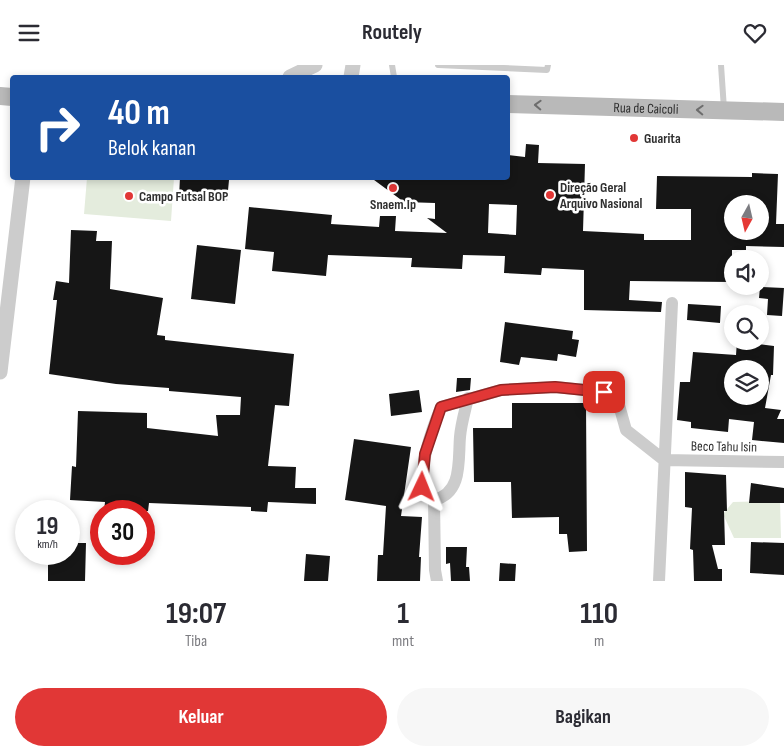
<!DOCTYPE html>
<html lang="id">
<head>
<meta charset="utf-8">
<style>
  :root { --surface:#fff; --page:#f7f7f7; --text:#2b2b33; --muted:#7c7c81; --accent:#e13736 }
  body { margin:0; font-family:"Sofia Sans Condensed",sans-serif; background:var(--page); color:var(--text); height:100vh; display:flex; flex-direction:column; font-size:19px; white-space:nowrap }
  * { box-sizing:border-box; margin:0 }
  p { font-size:16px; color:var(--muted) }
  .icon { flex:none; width:28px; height:28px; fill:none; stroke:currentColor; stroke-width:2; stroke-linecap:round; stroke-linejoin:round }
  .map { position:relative; height:516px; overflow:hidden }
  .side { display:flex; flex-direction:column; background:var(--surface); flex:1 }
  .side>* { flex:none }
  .guide { position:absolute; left:10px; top:10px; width:500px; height:105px; border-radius:5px; box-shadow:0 2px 8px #0003; background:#1a4fa0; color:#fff; overflow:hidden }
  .needle { width:32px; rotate:188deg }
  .buttons { position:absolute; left:724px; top:130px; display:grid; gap:10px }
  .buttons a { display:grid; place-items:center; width:45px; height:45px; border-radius:50%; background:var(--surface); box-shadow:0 2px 8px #0003; font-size:25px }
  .speed { position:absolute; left:15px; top:435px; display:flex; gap:10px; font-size:25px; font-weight:700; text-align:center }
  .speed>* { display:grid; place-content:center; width:65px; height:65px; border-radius:50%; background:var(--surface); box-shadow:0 2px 8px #0003; line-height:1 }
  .speed small { font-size:12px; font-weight:400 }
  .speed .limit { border:8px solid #d22; background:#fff; color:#111 }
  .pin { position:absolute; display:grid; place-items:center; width:42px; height:42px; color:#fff; margin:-21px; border-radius:10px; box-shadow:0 2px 8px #0006 }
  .me { position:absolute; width:55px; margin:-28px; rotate:2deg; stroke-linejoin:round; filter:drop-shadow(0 0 4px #0008) }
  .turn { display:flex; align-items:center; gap:18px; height:105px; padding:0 15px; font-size:22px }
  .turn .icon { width:65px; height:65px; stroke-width:2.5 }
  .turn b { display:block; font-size:35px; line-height:42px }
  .eta { display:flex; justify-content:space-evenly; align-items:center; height:85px; text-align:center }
  .eta b { font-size:30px; font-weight:700; line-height:35px }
  .primary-button { display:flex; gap:10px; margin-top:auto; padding:10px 15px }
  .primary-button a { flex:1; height:58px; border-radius:30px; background:var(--accent); color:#fff; font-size:20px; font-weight:700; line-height:58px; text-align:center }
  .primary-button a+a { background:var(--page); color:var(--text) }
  header { display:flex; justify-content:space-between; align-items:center; height:65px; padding:0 15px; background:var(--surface); font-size:22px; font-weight:700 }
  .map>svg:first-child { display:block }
</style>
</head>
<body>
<header><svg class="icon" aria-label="menu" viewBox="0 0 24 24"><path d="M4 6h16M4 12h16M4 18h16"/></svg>Routely<svg class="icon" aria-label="heart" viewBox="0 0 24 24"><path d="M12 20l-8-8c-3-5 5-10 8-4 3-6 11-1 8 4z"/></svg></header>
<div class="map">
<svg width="784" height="516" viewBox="0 0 784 516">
  <rect width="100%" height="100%" fill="#fff"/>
  <path fill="#e4ecdd" d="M87 113H174L171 156 84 149Z
    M780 436 781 473H734L723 449 733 437Z"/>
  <path fill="#161616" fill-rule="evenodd" d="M526 79 539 80 538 98 585 99 583 166 644 169V175H691V144H656L657 111 752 112V108L778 109 776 159H784V182L746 181V185H732V217L630 216 629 235 662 237 661 247 584 245V205L542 203 541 210 504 208 505 191 463 190 462 204 411 202 412 193 328 190 326 211 272 206 274 187 245 184 249 142 332 150 331 159 379 162 380 151H396L395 166 447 168 427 153 435 154V138L404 137 370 112H508V90L525 92ZM489 139 517 140 516 170 488 168ZM732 139H760V166H732Z
    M180 112H215L229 115 227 136 179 133Z
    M71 165 97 166 96 176H112L110 224 163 233 157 270 165 271V275L294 289 289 341 275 340 268 401 296 402 295 423H316V439L268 437 267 447 251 446V442L149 438 148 446H104L105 437 70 435 72 401 76 402 78 346 147 348V363L218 371 216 350H240L241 332 169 326V323L116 319 49 309 57 235H53L56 216 69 218Z
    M197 180 241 185 235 239 191 234Z
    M760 222 784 223 782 251 767 250 768 234 759 233Z
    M688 239 721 241 720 258 687 255Z
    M505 257 573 266 572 274 579 275 576 292 558 289 557 296 521 292 519 300 500 297Z
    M737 276 774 281 773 310H771L765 343 781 345 777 354H784V378L752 375 754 357 729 354 728 367 691 363V357L677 355 680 317H690L693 287 736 290ZM732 304H760V331H732Z
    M457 313H471L470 325 456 327Z
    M419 325 422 347 391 351 389 329Z
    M512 338H586L587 486 569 487 567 469H559V452L512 453 511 417H474L473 363H512Z
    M354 374 411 382 401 451 422 452 419 492H421L420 516H377L378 490H383L386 441 345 435Z
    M685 407 726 410 727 446H724L725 480H712L718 504H722V516H694L693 485 690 484 692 443 685 442Z
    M751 418 784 423V438H749Z
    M751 477 784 478V510L750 508Z
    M69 478H86L85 516H48V489H69Z
    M446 482H467L466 502H469L470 516H451L450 498 446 499Z
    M306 489 330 491 328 516H304Z
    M500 498 516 499 515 516H499Z"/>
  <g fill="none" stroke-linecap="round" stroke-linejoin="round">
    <path stroke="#ccc" stroke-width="6" d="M392 0 394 12
      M438 0 547 5 548 0
      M721 0 724 44"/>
    <path stroke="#ccc" stroke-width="12" d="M468 333C465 346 461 359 460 372 458 395 463 428 434 435L422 421C422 393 430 369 441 342L501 325 555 322 605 327 619 340 626 365 664 395 784 397
      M434 435 435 505 437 516
      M659 516 672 238"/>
    <path stroke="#ccc" stroke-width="15" d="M290 12 315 0
      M351 12 353 0
      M0 307 23 112"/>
    <g stroke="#b9b9b9" stroke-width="18">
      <path d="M0 31 12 32"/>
      <path id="s1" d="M508 39 784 47"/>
    </g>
  </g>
  <defs><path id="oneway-chevron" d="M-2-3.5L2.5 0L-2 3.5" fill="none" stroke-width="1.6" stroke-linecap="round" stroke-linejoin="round" transform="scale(1.25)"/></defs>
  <g stroke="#6d6d6d">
    <use href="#oneway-chevron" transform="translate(538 40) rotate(-178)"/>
    <use href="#oneway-chevron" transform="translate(700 45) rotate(-178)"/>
  </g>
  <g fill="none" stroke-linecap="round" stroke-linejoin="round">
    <defs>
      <path id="route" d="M422 422 425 389 441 342 501 325 555 322 604 327"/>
    </defs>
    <use href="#route" stroke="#922423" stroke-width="12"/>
    <use href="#route" stroke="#e13736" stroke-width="9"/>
  </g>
  <g fill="#e13736" stroke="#fff" stroke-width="2">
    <circle cx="634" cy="73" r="5"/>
    <circle cx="393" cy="123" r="5"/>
    <circle cx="550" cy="130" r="5"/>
    <circle cx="129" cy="131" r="5"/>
  </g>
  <g text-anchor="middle" stroke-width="5" stroke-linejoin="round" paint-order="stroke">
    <g font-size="14" fill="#2f2f2f" stroke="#fff">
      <text dy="5" stroke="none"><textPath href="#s1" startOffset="138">Rua de Caicoli</textPath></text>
      <text transform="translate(724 381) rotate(1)" y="5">Beco Tahu Isin</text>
    </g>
    <g font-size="14" font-weight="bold" fill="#2f2f2f" stroke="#fff" text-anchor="start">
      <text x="644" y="78">Guarita</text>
      <text x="560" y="127">Direção Geral<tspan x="560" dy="16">Arquivo Nasional</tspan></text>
      <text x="139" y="136">Campo Futsal BOP</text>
      <text x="393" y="144" text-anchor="middle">Snaem.Ip</text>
    </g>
  </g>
</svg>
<div class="buttons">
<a><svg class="needle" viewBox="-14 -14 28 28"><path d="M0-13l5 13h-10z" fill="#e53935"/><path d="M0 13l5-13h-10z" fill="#7c7c81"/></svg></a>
<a><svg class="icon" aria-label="sound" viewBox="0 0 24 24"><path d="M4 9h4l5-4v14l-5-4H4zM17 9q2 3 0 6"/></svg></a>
<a><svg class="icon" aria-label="search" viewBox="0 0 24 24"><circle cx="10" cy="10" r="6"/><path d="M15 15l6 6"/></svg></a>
<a><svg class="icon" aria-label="layers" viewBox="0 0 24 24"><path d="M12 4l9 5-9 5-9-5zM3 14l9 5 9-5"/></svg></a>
</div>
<div class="speed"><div>19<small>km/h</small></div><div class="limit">30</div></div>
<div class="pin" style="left:604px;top:327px;background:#d93025"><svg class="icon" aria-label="arrive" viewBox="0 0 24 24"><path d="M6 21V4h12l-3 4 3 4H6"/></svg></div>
<svg class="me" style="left:422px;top:422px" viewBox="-20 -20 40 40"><path d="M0-17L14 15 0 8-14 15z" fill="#e13736" stroke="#fff" stroke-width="4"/></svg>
<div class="guide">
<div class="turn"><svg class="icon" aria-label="right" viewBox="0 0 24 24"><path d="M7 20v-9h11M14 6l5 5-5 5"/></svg><div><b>40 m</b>Belok kanan</div></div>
</div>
</div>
<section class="side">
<div class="eta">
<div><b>19:07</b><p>Tiba</p></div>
<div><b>1</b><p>mnt</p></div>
<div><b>110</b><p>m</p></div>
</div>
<div class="primary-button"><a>Keluar</a><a>Bagikan</a></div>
</section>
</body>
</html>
